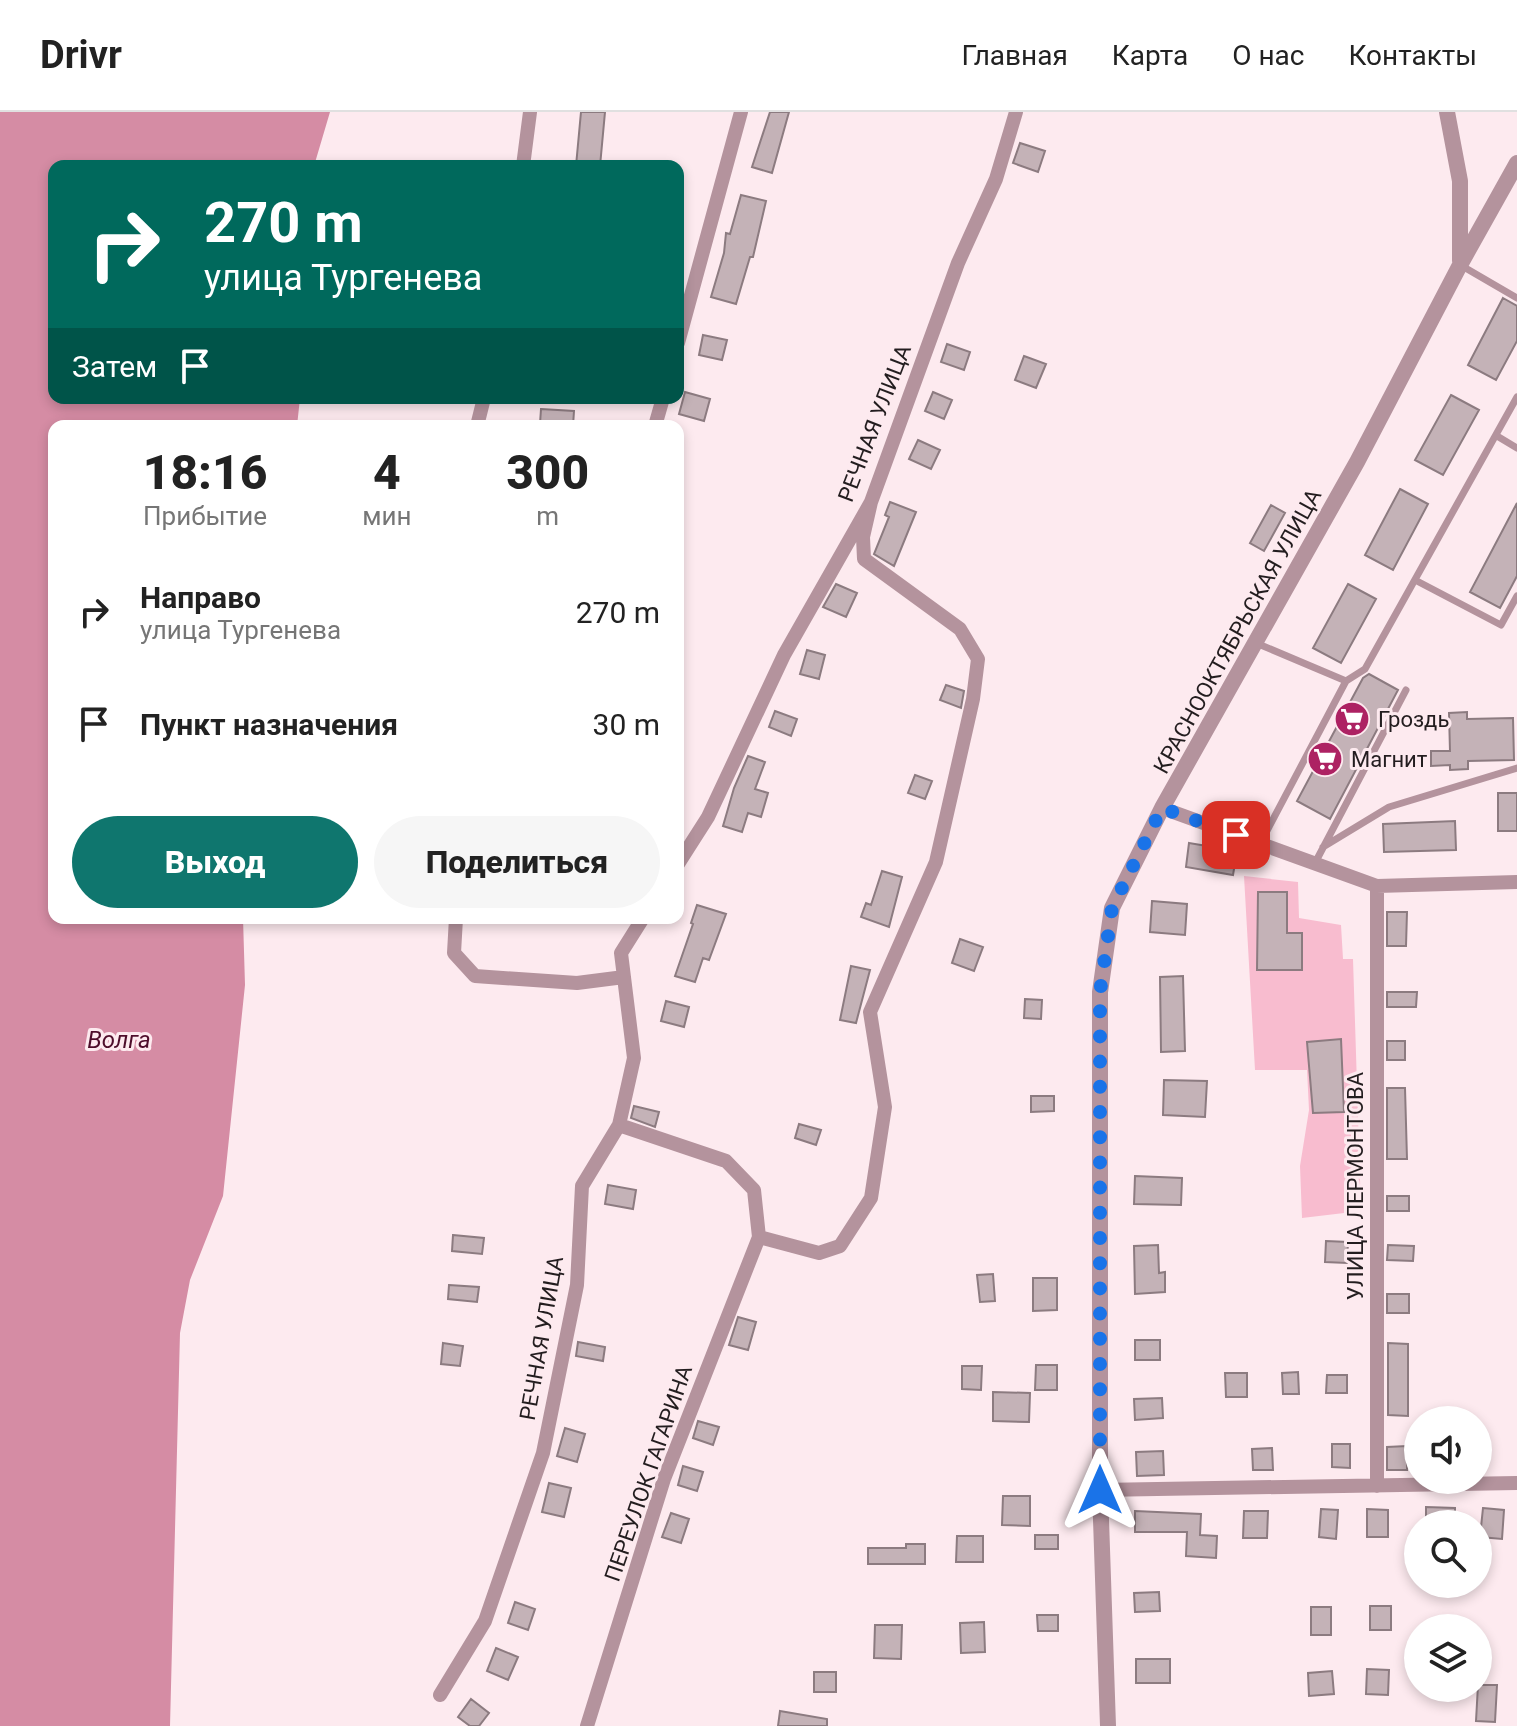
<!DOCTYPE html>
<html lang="ru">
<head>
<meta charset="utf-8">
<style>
  :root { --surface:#fff; --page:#f6f6f6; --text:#222; --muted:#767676; --line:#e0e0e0; --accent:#0f766e }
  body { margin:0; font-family:Roboto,sans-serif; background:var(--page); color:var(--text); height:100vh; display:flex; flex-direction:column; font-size:30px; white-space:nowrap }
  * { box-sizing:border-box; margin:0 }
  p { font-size:26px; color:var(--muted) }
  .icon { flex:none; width:44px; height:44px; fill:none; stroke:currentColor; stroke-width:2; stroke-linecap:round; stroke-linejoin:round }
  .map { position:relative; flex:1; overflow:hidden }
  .panel { position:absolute; left:48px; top:308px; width:636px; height:504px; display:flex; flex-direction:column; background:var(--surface); border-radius:16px; box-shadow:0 4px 12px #0003 }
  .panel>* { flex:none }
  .banner { position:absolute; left:48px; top:48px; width:636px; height:244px; border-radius:16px; box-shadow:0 4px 12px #0003; background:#00695c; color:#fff; overflow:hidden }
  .tools { position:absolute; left:1404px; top:1294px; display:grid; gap:16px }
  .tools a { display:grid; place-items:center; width:88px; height:88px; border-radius:50%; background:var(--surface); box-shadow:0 4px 12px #0003; font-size:40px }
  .pin { position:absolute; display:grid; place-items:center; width:68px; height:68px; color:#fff; margin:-34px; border-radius:16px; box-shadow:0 4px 12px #0006 }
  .me { position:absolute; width:88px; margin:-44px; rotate:0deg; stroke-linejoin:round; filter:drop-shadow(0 0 6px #0008) }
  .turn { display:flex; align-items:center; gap:28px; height:168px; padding:0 24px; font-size:36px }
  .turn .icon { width:104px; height:104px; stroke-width:2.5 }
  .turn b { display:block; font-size:56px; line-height:68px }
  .then { display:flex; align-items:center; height:76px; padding:0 24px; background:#0003; gap:16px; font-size:30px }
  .eta { display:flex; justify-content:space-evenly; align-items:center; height:136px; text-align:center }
  .eta b { font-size:48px; font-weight:800; line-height:56px }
  .cta { display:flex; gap:16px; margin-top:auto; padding:16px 24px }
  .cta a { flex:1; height:92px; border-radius:48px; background:var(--accent); color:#fff; font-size:32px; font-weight:800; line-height:92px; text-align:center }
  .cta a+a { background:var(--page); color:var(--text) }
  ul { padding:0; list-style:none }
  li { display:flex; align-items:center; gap:24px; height:112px; padding:0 24px }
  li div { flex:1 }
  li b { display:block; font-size:30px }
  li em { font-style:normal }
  header { display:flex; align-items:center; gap:48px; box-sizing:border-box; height:112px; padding:0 40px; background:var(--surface); border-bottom:2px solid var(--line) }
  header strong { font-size:38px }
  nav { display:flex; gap:44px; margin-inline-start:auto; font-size:28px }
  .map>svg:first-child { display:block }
</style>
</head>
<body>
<header>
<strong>Drivr</strong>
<nav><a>Главная</a><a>Карта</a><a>О нас</a><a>Контакты</a></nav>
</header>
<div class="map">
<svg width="1517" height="1614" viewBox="0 0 1517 1614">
  <rect width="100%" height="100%" fill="#fdeaef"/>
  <path fill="#f8bccf" d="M1244 764 1298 770 1299 806 1341 813 1343 847H1353L1361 1099 1302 1106 1300 1054 1309 998 1307 958H1255Z"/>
  <path fill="#d58ca4" d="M0 0H330L314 54H54V286H300L297 314H54V806H243L245 873 223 1084 190 1168 180 1221 170 1614H0Z"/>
  <path fill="#c4b2b7" stroke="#8c7b80" stroke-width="2" d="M581 0H605L600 54H576Z
    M770 0H789L772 61 752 55Z
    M1020 31 1045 39 1038 60 1013 51Z
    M741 83 766 89 753 145H750L736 192 711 185 724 141 726 121 730 122Z
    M1503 186 1517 194V229L1496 268 1468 253Z
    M703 223 727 228 722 248 699 243Z
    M947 232 970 240 964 258 941 250Z
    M1024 244 1046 252 1036 276 1015 268Z
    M685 280 710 287 704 309 679 302Z
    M933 280 952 288 944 307 925 299Z
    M1451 283 1479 298 1443 363 1415 348Z
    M541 297 574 299 573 314 540 312Z
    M918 328 940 338 931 357 909 347Z
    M1400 377 1428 392 1393 458 1365 443Z
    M890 390 916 400 894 454 874 442 889 405 885 403Z
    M1517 391V464L1500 496 1470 480Z
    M1271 393 1285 401 1264 439 1250 431Z
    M836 472 857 481 846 505 823 495Z
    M1348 472 1376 487 1341 551 1313 536Z
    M807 538 825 543 819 567 800 562Z
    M1369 562 1398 578 1330 707 1297 689 1363 566Z
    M946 573 964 579 961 596 940 588Z
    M775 599 797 607 791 624 769 615Z
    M1467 600V607L1513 606 1514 648 1468 649V657L1450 658V653L1431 654V639H1450L1449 601Z
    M748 644 765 650 755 677 768 681 761 705 748 701 742 720 723 714 734 676Z
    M915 663 932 669 925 687 908 681Z
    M1498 681H1517V719H1498Z
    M1455 709 1456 738 1384 740 1383 712Z
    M1189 731 1237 739 1233 763 1186 755Z
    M882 759 902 765 889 815 861 805 866 791 871 793Z
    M1258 780H1287V821H1302V858H1257Z
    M1152 789 1187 792 1185 823 1150 820Z
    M697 793 726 802 709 848 703 846 695 870 675 864 693 812 691 811Z
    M1387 800H1407L1406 834H1387Z
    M960 827 983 835 974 859 952 851Z
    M851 854 870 858 856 911 840 908Z
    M1183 864 1185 939 1161 940 1160 865Z
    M1387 880H1417L1416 895H1387Z
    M1025 887 1042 888 1041 907 1024 906Z
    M666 889 689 895 684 915 661 909Z
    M1341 927 1344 1000 1313 1001 1307 930Z
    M1387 929H1405V948H1387Z
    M1164 968 1207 969 1205 1005 1163 1003Z
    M1387 976H1405L1407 1047H1387Z
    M1031 984H1054V999L1031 1000Z
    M634 994 659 1000 655 1015 631 1006Z
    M799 1012 821 1018 816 1033 795 1026Z
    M1135 1064 1182 1066 1181 1093 1134 1092Z
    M608 1073 636 1078 633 1097 605 1092Z
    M1387 1084H1409V1099H1387Z
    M453 1123 484 1126 482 1142 452 1139Z
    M1326 1129 1348 1130 1347 1151 1325 1150Z
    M1158 1133 1159 1161 1165 1160V1180L1135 1182 1134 1134Z
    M1388 1133 1414 1134 1413 1149 1387 1148Z
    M993 1162 995 1189 980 1190 977 1163Z
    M1033 1166H1057V1198L1033 1199Z
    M449 1173 479 1175 477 1190 448 1187Z
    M1387 1182H1409V1201H1387Z
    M738 1205 756 1210 748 1238 729 1233Z
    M1135 1228H1160V1248H1135Z
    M578 1230 605 1235 603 1249 576 1244Z
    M443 1231 463 1234 460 1254 441 1252Z
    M1388 1231 1408 1232V1304L1388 1303Z
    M1036 1253H1057V1278H1035Z
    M962 1254H982L981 1278 962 1277Z
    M1298 1260 1299 1282H1283L1282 1261Z
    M1225 1261H1247V1285H1226Z
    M1327 1263H1347V1281H1326Z
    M993 1280 1030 1281 1029 1310 993 1309Z
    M1162 1286 1163 1306 1135 1308 1134 1287Z
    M698 1309 719 1315 713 1333 693 1326Z
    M565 1316 585 1322 577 1350 557 1344Z
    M1332 1332H1350V1356L1332 1355Z
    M1407 1334V1358H1387V1335Z
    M1272 1336 1273 1358H1253L1252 1337Z
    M1163 1339 1164 1363 1137 1364 1136 1340Z
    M683 1354 703 1360 697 1379 678 1373Z
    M549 1371 571 1376 564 1405 542 1400Z
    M1003 1384H1030V1414L1002 1413Z
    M1426 1395 1455 1396V1412H1426Z
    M1483 1396 1504 1398 1502 1427 1480 1425Z
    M1321 1397 1338 1398 1336 1427 1319 1425Z
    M1367 1397 1388 1398V1425H1367Z
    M1135 1399 1201 1402 1200 1423 1217 1424 1216 1446 1186 1444 1187 1420H1135Z
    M1244 1399H1268L1267 1426H1243Z
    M671 1401 689 1407 681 1431 662 1425Z
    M1035 1423H1058V1437H1035Z
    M957 1424H983V1450H956Z
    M906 1432H925V1452H868V1436H906Z
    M1159 1480 1160 1499 1135 1500 1134 1481Z
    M515 1490 535 1497 528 1518 508 1511Z
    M1370 1494H1391V1518H1370Z
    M1311 1495H1331V1523H1311Z
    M1037 1503H1058V1519H1038Z
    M984 1510 985 1540 961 1541 960 1511Z
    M875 1513H902L901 1547 874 1546Z
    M496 1536 518 1545 508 1568 487 1559Z
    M1136 1547H1170V1571H1136Z
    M1367 1557 1389 1558 1388 1583 1366 1582Z
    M1332 1559 1334 1582 1309 1584 1308 1561Z
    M814 1560H836V1580H814Z
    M1478 1573H1497L1495 1610 1476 1609Z
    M471 1587 489 1601 479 1614H470L458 1605Z
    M780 1599 827 1607V1614H778Z"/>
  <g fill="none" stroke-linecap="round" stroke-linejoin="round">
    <path stroke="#b4939d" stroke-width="7" d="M1462 154 1517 186
      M1497 324 1517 336
      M1415 468 1501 513 1517 484
      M1256 531 1346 569 1365 557 1517 285
      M1260 732 1346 569
      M1323 735 1389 695 1517 656
      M1315 751 1406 578"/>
    <path stroke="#b4939d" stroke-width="14" d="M523 54 530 0
      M678 231 741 0
      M477 314 484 286
      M655 314 663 286
      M1162 696 1377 774 1517 770
      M678 752 708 705 784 543 871 390 958 151 996 67 1016 0
      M1377 774V1374
      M456 806 454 841 475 864 577 871 624 865
      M619 1013 726 1049 754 1078 759 1125 819 1141 840 1134 871 1086 885 995 870 900 936 750 973 587 978 547 960 517 864 447 863 425 871 390
      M1100 1378 1517 1371
      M440 1583 485 1509 543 1341 577 1173 582 1074 619 1013 634 946 621 841 643 806
      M587 1614 664 1367 759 1125"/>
    <path stroke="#b4939d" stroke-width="16" d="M1447 0 1460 69V149
      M1108 1614 1100 1378V880L1112 796 1162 696 1357 350 1460 153 1517 51"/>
  </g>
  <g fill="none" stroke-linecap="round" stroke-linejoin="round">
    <path stroke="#1a73e8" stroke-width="14" stroke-dasharray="0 25.2" d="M1100 1378V880L1112 796 1162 696 1236 723"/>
  </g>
  <defs>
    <symbol id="supermarket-disc" viewBox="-11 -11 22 22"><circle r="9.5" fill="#ad2263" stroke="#fdeaef"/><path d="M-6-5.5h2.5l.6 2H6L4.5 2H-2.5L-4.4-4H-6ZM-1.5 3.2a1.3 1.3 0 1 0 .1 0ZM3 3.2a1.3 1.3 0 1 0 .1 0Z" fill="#fff"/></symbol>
  </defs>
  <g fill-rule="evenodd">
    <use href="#supermarket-disc" x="1332" y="587" width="40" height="40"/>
    <use href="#supermarket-disc" x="1305" y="627" width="40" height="40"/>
  </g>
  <g text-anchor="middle" stroke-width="6" stroke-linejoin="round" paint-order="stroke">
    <g font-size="22" fill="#231d1f" stroke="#fdeaef">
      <text transform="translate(874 311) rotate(-69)" y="8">РЕЧНАЯ УЛИЦА</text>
      <text transform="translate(1237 519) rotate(-61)" y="8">КРАСНООКТЯБРЬСКАЯ УЛИЦА</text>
      <text transform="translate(1355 1074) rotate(-90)" y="8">УЛИЦА ЛЕРМОНТОВА</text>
      <text transform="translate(541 1226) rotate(-80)" y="8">РЕЧНАЯ УЛИЦА</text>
      <text transform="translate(648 1361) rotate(-71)" y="8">ПЕРЕУЛОК ГАГАРИНА</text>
    </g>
    <g font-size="22" fill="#231d1f" stroke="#fdeaef" text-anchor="start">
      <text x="1378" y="615">Гроздь</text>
      <text x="1351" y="655">Магнит</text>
    </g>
    <g font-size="24" font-style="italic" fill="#4e0d2b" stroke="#fdeaef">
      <text x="119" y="936">Волга</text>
    </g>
  </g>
</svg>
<div class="tools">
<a><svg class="icon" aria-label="sound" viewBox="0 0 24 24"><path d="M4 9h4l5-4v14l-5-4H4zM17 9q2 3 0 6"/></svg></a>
<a><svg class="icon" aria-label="search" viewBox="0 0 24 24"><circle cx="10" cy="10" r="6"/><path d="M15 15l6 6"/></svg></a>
<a><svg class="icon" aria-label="layers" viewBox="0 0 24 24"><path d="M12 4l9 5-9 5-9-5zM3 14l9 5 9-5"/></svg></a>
</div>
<div class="pin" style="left:1236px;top:723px;background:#d93025"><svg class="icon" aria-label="arrive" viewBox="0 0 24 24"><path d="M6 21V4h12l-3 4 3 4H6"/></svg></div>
<svg class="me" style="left:1100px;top:1378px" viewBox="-20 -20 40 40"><path d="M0-17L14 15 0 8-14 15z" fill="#1a73e8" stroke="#fff" stroke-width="4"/></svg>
<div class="banner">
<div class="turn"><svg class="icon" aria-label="right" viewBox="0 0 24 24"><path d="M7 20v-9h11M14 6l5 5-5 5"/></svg><div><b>270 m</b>улица Тургенева</div></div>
<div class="then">Затем<svg class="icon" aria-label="arrive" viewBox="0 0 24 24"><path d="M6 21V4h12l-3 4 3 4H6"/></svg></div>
</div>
<section class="panel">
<div class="eta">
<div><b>18:16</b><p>Прибытие</p></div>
<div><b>4</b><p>мин</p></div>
<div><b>300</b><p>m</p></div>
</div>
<ul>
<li><svg class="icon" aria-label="right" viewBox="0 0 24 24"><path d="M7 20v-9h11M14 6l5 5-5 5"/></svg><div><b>Направо</b><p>улица Тургенева</p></div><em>270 m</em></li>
<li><svg class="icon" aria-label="arrive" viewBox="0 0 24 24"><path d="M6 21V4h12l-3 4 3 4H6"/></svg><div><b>Пункт назначения</b></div><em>30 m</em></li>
</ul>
<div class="cta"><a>Выход</a><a>Поделиться</a></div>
</section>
</div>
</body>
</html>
